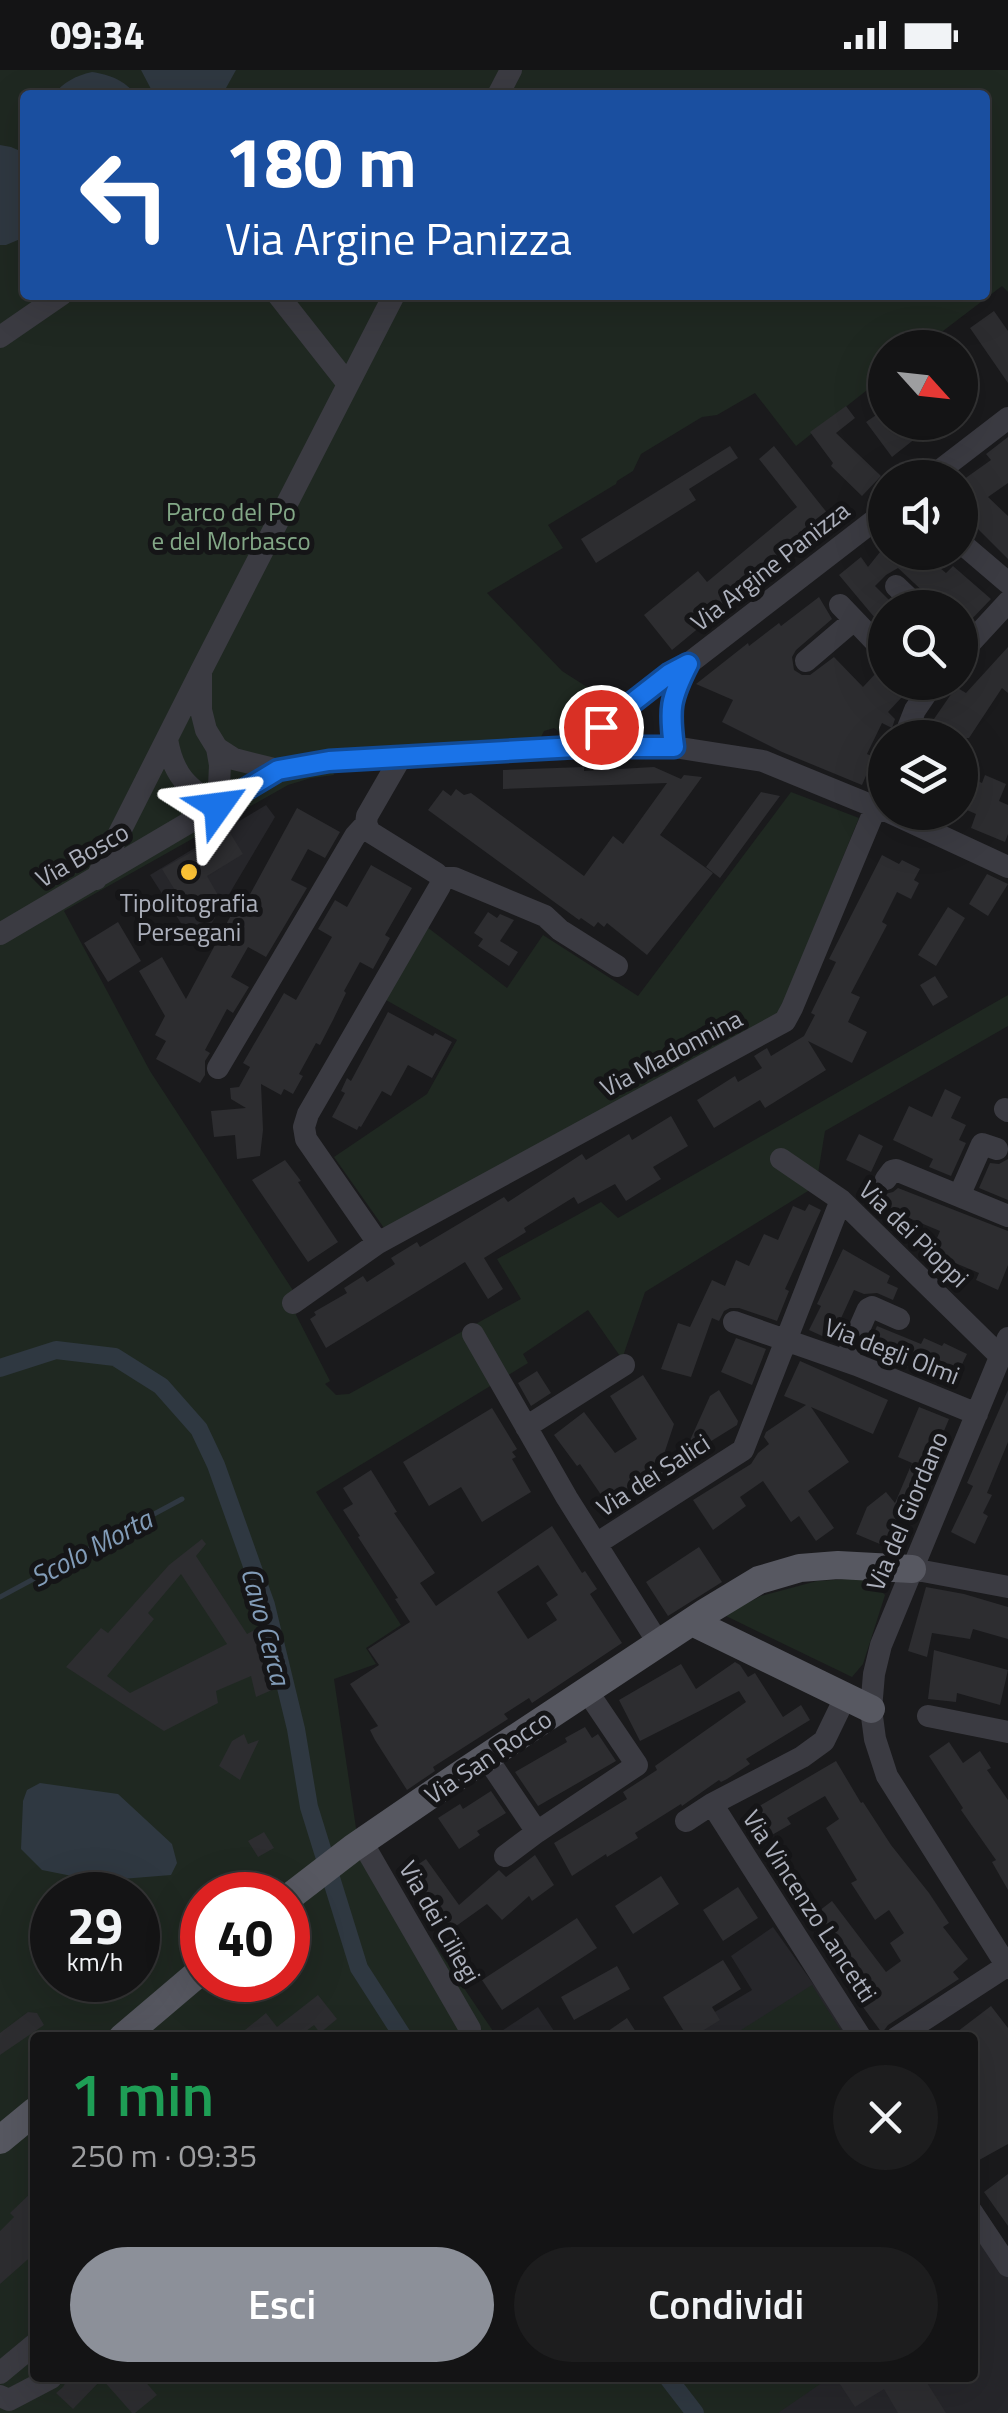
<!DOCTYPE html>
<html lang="it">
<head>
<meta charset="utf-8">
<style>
  :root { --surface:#141415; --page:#1d1d1e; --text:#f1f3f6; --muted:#9d9ea0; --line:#333334; --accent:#8c9099 }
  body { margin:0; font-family:"Titillium Web",sans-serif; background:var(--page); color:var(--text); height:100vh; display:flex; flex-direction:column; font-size:38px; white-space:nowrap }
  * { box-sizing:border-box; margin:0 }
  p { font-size:32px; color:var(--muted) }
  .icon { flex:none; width:55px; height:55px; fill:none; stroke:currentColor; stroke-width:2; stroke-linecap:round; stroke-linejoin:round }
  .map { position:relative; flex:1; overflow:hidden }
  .panel { position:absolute; left:30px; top:1962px; width:948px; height:350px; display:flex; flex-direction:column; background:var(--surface); border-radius:10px; box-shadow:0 10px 40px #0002,0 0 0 2px var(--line) }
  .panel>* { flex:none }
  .hud { position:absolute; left:20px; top:20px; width:970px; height:210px; border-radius:10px; box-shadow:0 10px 40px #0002,0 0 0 2px var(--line); background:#1a4fa0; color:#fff; overflow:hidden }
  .needle { width:65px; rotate:117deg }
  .buttons { position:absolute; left:868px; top:260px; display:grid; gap:20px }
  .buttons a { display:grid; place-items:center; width:110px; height:110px; border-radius:50%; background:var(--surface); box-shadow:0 10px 40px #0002,0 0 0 2px var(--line); font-size:50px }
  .speed { position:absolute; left:30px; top:1802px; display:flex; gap:20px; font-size:50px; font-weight:700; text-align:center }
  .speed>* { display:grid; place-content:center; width:130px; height:130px; border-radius:50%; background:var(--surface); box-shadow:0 10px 40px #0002,0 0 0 2px var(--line); line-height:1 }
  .speed small { font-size:25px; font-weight:400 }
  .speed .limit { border:15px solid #d22; background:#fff; color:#111 }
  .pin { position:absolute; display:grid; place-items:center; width:85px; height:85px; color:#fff; margin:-42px; border:5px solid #fff; border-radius:50%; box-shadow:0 2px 10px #0007 }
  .me { position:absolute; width:110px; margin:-55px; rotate:59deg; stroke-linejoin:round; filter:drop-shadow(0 0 8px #0008) }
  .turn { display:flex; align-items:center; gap:35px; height:210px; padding:0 40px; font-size:45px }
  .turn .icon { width:130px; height:130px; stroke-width:2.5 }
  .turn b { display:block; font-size:70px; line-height:85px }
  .round { display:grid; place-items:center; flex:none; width:105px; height:105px; border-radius:52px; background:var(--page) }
  .overview { display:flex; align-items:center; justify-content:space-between; height:170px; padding:0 40px }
  h1 { font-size:60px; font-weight:600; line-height:75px; color:#1e9e55 }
  .button { display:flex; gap:20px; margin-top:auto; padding:20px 40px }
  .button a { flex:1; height:115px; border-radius:60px; background:var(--accent); color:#fff; font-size:40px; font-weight:600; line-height:115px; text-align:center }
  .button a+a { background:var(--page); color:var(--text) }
  .status { display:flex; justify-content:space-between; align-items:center; height:70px; padding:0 50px; background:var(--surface); direction:ltr }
  .status svg { height:28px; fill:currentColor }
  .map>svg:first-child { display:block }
</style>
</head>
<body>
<div class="status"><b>09:34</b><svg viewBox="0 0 49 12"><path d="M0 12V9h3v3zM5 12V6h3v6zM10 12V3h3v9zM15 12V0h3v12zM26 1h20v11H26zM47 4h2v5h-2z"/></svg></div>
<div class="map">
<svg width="1008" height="2343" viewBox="0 0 1008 2343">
  <rect width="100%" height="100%" fill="#1a1a1c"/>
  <path fill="#26262a" d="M266 735 275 747 197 878 150 805Z
    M773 1857 851 1967 671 1968 752 1920 731 1886Z
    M538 1937 558 1967 491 1968Z
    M973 2139 1008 2190V2343H735L708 2308H972Z"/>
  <path fill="#1f2821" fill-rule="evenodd" d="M0 0H1008V222L1002 216 922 277 885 278V306L796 376 755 323 717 345 702 347 641 384 633 401 617 411 616 414 548 455 563 478 487 523 562 601 587 617 573 649 563 664 554 658 544 661 540 669 330 685 334 705 311 708 288 715 64 841 150 1001 294 1222 296 1245 330 1311 325 1314 336 1325 349 1324 521 1229 497 1189 601 1132 618 1148 1008 925V956L825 1061 816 1116 645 1222 622 1289 588 1240 523 1284 528 1293 316 1422 401 1555 366 1578 376 1594 334 1609 356 1758 497 1967 35 1968V2308H829L778 2343H0ZM25 25H985V225H25ZM52 1825H138V1910H52ZM202 1825H288V1910H202Z
    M791 722 859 748 778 946 384 1158 334 1087 427 1024 457 970 386 930 427 857 507 918 543 865 638 926Z
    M849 1509H870L885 1525 863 1594 852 1607 724 1545 761 1526 817 1511Z
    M812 1915 845 1967H730Z"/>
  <path fill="#2f3841" d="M141 0H236L226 18 219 25H159L151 19Z
    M92 2C111 5 124 10 136 25H53C64 12 75 6 92 2Z
    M0 75 11 77 25 83V167L6 175H0Z
    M40 1713 118 1724 172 1774 177 1793 171 1805 97 1811 42 1800 21 1779 23 1731 27 1720Z"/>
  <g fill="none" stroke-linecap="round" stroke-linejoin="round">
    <path stroke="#2f3841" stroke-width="5" d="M0 1527 182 1429"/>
    <path stroke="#2f3841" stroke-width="18" d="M0 1298 56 1280 115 1287 161 1316 199 1359 216 1395 266 1535 296 1659 309 1737 359 1898 404 1968
      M668 2308 695 2343"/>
  </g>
  <path fill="#2d2d30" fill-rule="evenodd" d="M994 241 1008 261V313L970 258Z
    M846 336 855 348 836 363 881 406 862 426 831 396 833 393 810 362Z
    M885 339V352H904L916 368 892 387 866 352Z
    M1008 367V413L988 427 1008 446V489L967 448 960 452V412L991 390 986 384Z
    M730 376 738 388 689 419 696 430 596 493 581 469Z
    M774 376 828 444 811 457 815 462 672 580 644 545 698 501 707 512 797 437 759 389Z
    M880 482H921L946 503 953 496 991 529 968 553 960 546V538H934L929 527 898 498 886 505 875 516 897 538H885V560L839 505 861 487 868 497Z
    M819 527 832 549 796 580 792 587 794 600 802 605H810L834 587 863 617 877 602 885 612 902 627 888 642 895 649 892 658 882 653 867 684 874 687 862 715 782 682 722 652 733 630 696 614 748 573 749 576 779 553 781 556Z
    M1008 577V623L1002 618 969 668H933L925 662 956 617 966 623Z
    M584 697V701L654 697 681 709 684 705 702 707 660 765 713 803 647 885 607 853 604 857 598 852 594 857 581 848 579 850 428 740 443 720 451 726 456 719 464 725 471 723 584 806 613 766 623 774 667 713 503 719V700Z
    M960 703 982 713 985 705 1006 714 999 731 1008 735V764L1005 772 971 758 976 744 960 737Z
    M761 722 780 726 720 808 706 797Z
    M297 738 340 762 325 788 308 779 291 810 307 818 266 887 248 877 231 907 249 917 233 943 227 939 205 980 210 983 205 991V1005L200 1013 156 989 166 971 155 965 165 946 139 901 162 887 186 929 236 836 242 839Z
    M229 761 243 784 207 806 219 827 190 845 162 799Z
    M882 785 899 794 902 790 920 799 914 810 919 813 911 829 897 822 882 852 887 855 851 923 860 927 848 952 867 962 852 993 808 971 826 1000 765 1038 760 1030 714 1058 697 1030 735 1006 738 1012 762 998 754 986 767 978 771 986 804 966 815 945 811 943 836 892 829 889Z
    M371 795 412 818 385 865 390 868 373 899 360 892 344 921 346 923 333 950 320 975 316 973 299 1004 303 1006 293 1024 284 1019 281 1025 261 1014 263 1060 260 1086 237 1089 235 1065 214 1067 211 1041 246 1038 231 1029 230 1018 239 1017 250 997 243 993 284 923 296 930 332 867 318 859 335 830 347 837Z
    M987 804 1008 814 988 846 969 834Z
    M948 837 965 848 936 896 918 885Z
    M488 842 497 848 500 844 514 850 500 871 518 882 509 896 478 876 483 869 474 863Z
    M118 852 141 891 108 912 84 873Z
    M935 906 948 927 933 936 920 915Z
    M388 942 433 966 435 963 452 972 432 1008 408 995 391 1026 382 1021 361 1057 359 1056 357 1060 332 1047 345 1023 341 1021 347 1008 351 1011Z
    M945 1019 961 1027 951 1048 966 1055 959 1070 966 1073 951 1106 929 1097 933 1089 893 1070 909 1036 932 1047Z
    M671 1046 688 1076 653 1097 661 1109 626 1131 615 1114 578 1134 574 1127 524 1158 526 1162 484 1188 503 1219 488 1229 465 1192 326 1278 310 1249 316 1245 314 1242 347 1223 344 1218 363 1206 367 1212 395 1194 391 1188 417 1172 420 1177 504 1127 508 1132 582 1084 586 1090 629 1064 632 1070Z
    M859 1064 883 1076 871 1102 846 1090Z
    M1008 1089V1130L979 1118 990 1093 999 1094Z
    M285 1090 301 1111 298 1112 338 1172 308 1192 252 1110Z
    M898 1118 1008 1161V1195L998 1220 976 1210 979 1203 936 1185 932 1180 940 1161 880 1136 885 1124 893 1122Z
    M809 1134 821 1140 785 1219 789 1221 777 1251 739 1238H730L724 1241 719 1251 712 1248 691 1307 661 1299 678 1253 690 1257 712 1210 725 1216 736 1190 749 1196 764 1164 778 1170 793 1136 805 1141Z
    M843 1179 890 1206 887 1213 898 1218 893 1230 877 1223 864 1224 854 1220 831 1270 809 1260 821 1236 817 1234Z
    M877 1256 921 1274 924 1268 942 1276 944 1273 967 1284 951 1317 884 1286 882 1289 865 1282Z
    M736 1268 766 1279 752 1315 721 1302Z
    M800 1291 888 1330 873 1364 811 1337 849 1392 808 1421 834 1458 816 1471 799 1446 791 1452 763 1411 740 1427 746 1436 713 1460 693 1430 751 1394 758 1383 769 1374 764 1367 766 1362 806 1335 784 1326Z
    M537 1301 551 1323 531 1336 518 1313Z
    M643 1305 674 1354 665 1381 682 1388 710 1326 719 1320 738 1351 737 1355 684 1388 663 1407 659 1401 608 1435 580 1394 577 1396 554 1365 584 1342 615 1383 637 1369 610 1326Z
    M1008 1320V1372L987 1423 992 1425 983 1443 988 1446 975 1474 951 1462 973 1416 967 1413Z
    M919 1337 949 1349 894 1480 856 1464 867 1437 886 1422 895 1433 912 1393 898 1387Z
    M492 1338 517 1379 512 1382 516 1387 512 1389 531 1422 482 1452 461 1417 429 1436 403 1392Z
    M371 1400 397 1442 394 1443 435 1503 420 1513 436 1536 552 1456 582 1503 585 1501 597 1519 590 1524 622 1573 532 1633 529 1628 504 1644 508 1649 433 1697 435 1701 407 1720 375 1670 370 1660 378 1656 350 1614 379 1595 368 1579 410 1552 395 1529 398 1528 358 1467 360 1466 343 1440 353 1434 343 1418ZM538 1495 558 1525 546 1533 557 1550 528 1569 497 1522Z
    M202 1469 206 1474 196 1486 247 1564 260 1557 274 1619 256 1627 251 1606 216 1621 218 1633 164 1661 66 1597 101 1558 108 1563 169 1495ZM181 1504 227 1574 130 1623 107 1606 154 1549 148 1543Z
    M699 1477 722 1512 668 1546 646 1512Z
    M926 1517 964 1524 1008 1537V1569L973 1559 970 1569 932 1563 927 1587 908 1581Z
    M934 1580 1008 1600 1000 1635 957 1623 956 1632 928 1629Z
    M735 1592 740 1595 748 1607 755 1603 783 1647 801 1635 810 1650 746 1689 750 1694 727 1709 721 1712 719 1710 682 1736 681 1734 635 1763 638 1768 607 1787 606 1784 572 1806 554 1773 627 1729 623 1722 657 1700 655 1696 746 1632 739 1621 640 1671 619 1630 681 1594 696 1619Z
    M585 1657 592 1668 598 1664 616 1691 538 1736 515 1702 567 1672 565 1668Z
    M244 1664 248 1674 259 1670 240 1710 219 1696 232 1671Z
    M949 1672 963 1693 980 1681 991 1698 987 1700 1008 1730V1820L992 1792 996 1790 961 1740 963 1738 929 1686Z
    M836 1691 861 1733 863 1732 891 1775 929 1823 949 1853 943 1857 968 1889 953 1902 959 1909 888 1955 882 1963 863 1937 866 1935 837 1890 807 1850 832 1831 886 1902 901 1891 890 1873 904 1863 889 1840 875 1850 851 1813 857 1810 826 1758 839 1749 825 1726 787 1748 791 1754 765 1769 749 1742Z
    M491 1721 506 1743 477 1761 480 1765 459 1779 438 1748 460 1734 463 1739Z
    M264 1762 274 1778 258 1787 248 1771Z
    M535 1785 554 1815 532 1831 529 1826 502 1850 487 1834 445 1864 403 1805 426 1789 459 1835 499 1800 506 1807Z
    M661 1806 679 1834 633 1864 615 1836Z
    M738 1817 758 1848 723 1871 703 1840Z
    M577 1848 597 1878 502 1940 482 1910Z
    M723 1890 741 1919 712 1937 720 1950 691 1968H688L663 1927Z
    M617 1896 630 1919 574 1950 561 1927Z
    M318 1925 337 1949 320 1963 314 1955 297 1968H235L266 1943 277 1957Z
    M991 1936 1008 1958V2074L972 2094V1968H949Z
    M28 1942 37 1943 44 1955 0 1985V1963Z
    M627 1948 640 1968H598Z
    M1008 2104V2156L984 2122Z
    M35 2119V2183L0 2214V2161L14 2147 10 2143Z
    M68 2308H142L157 2325 135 2343H132L102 2309 73 2339 56 2323 63 2317Z
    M836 2308H924L946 2343H898L884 2319 855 2337Z"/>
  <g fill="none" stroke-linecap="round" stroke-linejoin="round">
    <path stroke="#3b3b42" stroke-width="22" d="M498 25 511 0
      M278 225 348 314
      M0 267 61 225
      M930 408 1008 348
      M960 472 1008 513
      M896 516 919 538
      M840 535 885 582
      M960 584 1008 532
      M806 591 854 550
      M201 604V640L206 660 217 678 220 695 218 737
      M904 668 915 640 934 612
      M167 669C173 705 187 718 218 737
      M576 677 669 604 688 594 885 442
      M674 677C669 641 671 627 688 594
      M217 678 234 689 278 700
      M889 742 1008 797
      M366 754 370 762 436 803 441 808H454L545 846 560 860 617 896
      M441 808 440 816 308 1044 304 1057 306 1069 378 1173 785 951 792 938 885 715
      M96 809 201 601 394 225
      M0 864 278 700 329 691 576 677H674L763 691 885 741
      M218 998 355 766 366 754 367 746 401 687
      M1005 1039 1008 1041
      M781 1089 841 1130 1000 1286
      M886 1109 892 1101 896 1100 1008 1146
      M959 1126 982 1074 997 1079
      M293 1233 378 1173
      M734 1252 857 1295 977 1344
      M473 1264 567 1428 659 1574
      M1008 1268 881 1575 874 1604 871 1639 875 1669 887 1706 1008 1898
      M845 1291 868 1239 872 1237 899 1249
      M526 1357 624 1295
      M596 1474 743 1380 841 1130
      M912 1499 1008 1517
      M928 1646 1008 1662
      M487 1688 537 1762 637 1695 587 1621
      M712 1734 861 1968
      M686 1751 712 1734 802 1687 824 1671 840 1638 843 1625
      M362 1772 470 1959
      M505 1786 537 1762
      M896 1968 1008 1895
      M972 2142 1008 2196
      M0 2303 35 2274
      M0 2326 9 2330 51 2308"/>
    <path stroke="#575861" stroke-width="28" d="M692 1552 871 1639
      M288 1828 353 1778 461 1704 706 1542 759 1510 800 1498 838 1495 912 1499
      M122 1968 202 1900
      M0 2070 35 2041"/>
  </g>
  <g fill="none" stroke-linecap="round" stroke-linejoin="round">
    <defs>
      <path id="route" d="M218 736 278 700 329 691 576 677H674C669 639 670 629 688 594L669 604 601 657"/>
    </defs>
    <use href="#route" stroke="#114b97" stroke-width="25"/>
    <use href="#route" stroke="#1a73e8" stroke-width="18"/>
  </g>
  <circle fill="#fac135" stroke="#151517" stroke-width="4" cx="189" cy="802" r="10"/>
  <g text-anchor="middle" stroke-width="10" stroke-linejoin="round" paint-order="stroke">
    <g font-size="25" fill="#83a887" stroke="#151517">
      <text x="231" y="451">Parco del Po<tspan x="231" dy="29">e del Morbasco</tspan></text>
    </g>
    <g font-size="25" fill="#acb0bc" stroke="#151517">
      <text transform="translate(770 496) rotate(-38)" y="9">Via Argine Panizza</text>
      <text transform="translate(82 785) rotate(-30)" y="9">Via Bosco</text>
      <text transform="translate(671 983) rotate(-28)" y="9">Via Madonnina</text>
      <text transform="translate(914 1164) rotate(44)" y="9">Via dei Pioppi</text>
      <text transform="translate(892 1281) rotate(21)" y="9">Via degli Olmi</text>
      <text transform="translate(653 1405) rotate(-33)" y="9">Via dei Salici</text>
      <text transform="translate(907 1441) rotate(-67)" y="9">Via del Giordano</text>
      <text transform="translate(488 1687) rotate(-34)" y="9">Via San Rocco</text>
      <text transform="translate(810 1836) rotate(57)" y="9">Via Vincenzo Lancetti</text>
      <text transform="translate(440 1852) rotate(60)" y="9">Via dei Ciliegi</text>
    </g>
    <g font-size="25" fill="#acb0bc" stroke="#151517">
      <text x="189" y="842">Tipolitografia<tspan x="189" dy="29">Persegani</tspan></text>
    </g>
    <g font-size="28" font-style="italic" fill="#829cb8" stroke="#151517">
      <text transform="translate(91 1478) rotate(-28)" y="10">Scolo Morta</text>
      <text transform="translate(266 1556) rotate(75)" y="10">Cavo Cerca</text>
    </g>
  </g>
</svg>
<div class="buttons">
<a><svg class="needle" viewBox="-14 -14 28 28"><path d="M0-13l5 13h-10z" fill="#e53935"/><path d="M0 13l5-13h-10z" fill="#9d9ea0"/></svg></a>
<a><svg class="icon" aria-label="sound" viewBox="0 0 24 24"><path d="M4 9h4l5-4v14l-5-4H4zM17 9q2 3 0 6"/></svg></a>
<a><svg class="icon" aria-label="search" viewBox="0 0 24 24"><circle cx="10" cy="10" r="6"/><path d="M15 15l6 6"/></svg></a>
<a><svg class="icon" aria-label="layers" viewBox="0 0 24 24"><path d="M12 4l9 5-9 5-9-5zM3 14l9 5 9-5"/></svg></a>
</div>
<div class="speed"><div>29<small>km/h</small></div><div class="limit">40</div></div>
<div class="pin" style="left:601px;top:657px;background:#d93025"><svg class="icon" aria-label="arrive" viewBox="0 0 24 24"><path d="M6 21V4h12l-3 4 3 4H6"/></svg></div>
<svg class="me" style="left:218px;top:736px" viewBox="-20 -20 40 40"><path d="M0-17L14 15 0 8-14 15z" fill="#1a73e8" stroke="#fff" stroke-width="4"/></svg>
<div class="hud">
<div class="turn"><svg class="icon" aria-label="left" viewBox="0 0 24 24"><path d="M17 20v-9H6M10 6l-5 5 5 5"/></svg><div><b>180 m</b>Via Argine Panizza</div></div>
</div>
<section class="panel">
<div class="overview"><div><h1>1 min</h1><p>250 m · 09:35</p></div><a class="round"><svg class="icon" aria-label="close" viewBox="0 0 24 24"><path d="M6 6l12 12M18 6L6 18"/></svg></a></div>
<div class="button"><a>Esci</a><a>Condividi</a></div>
</section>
</div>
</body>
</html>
